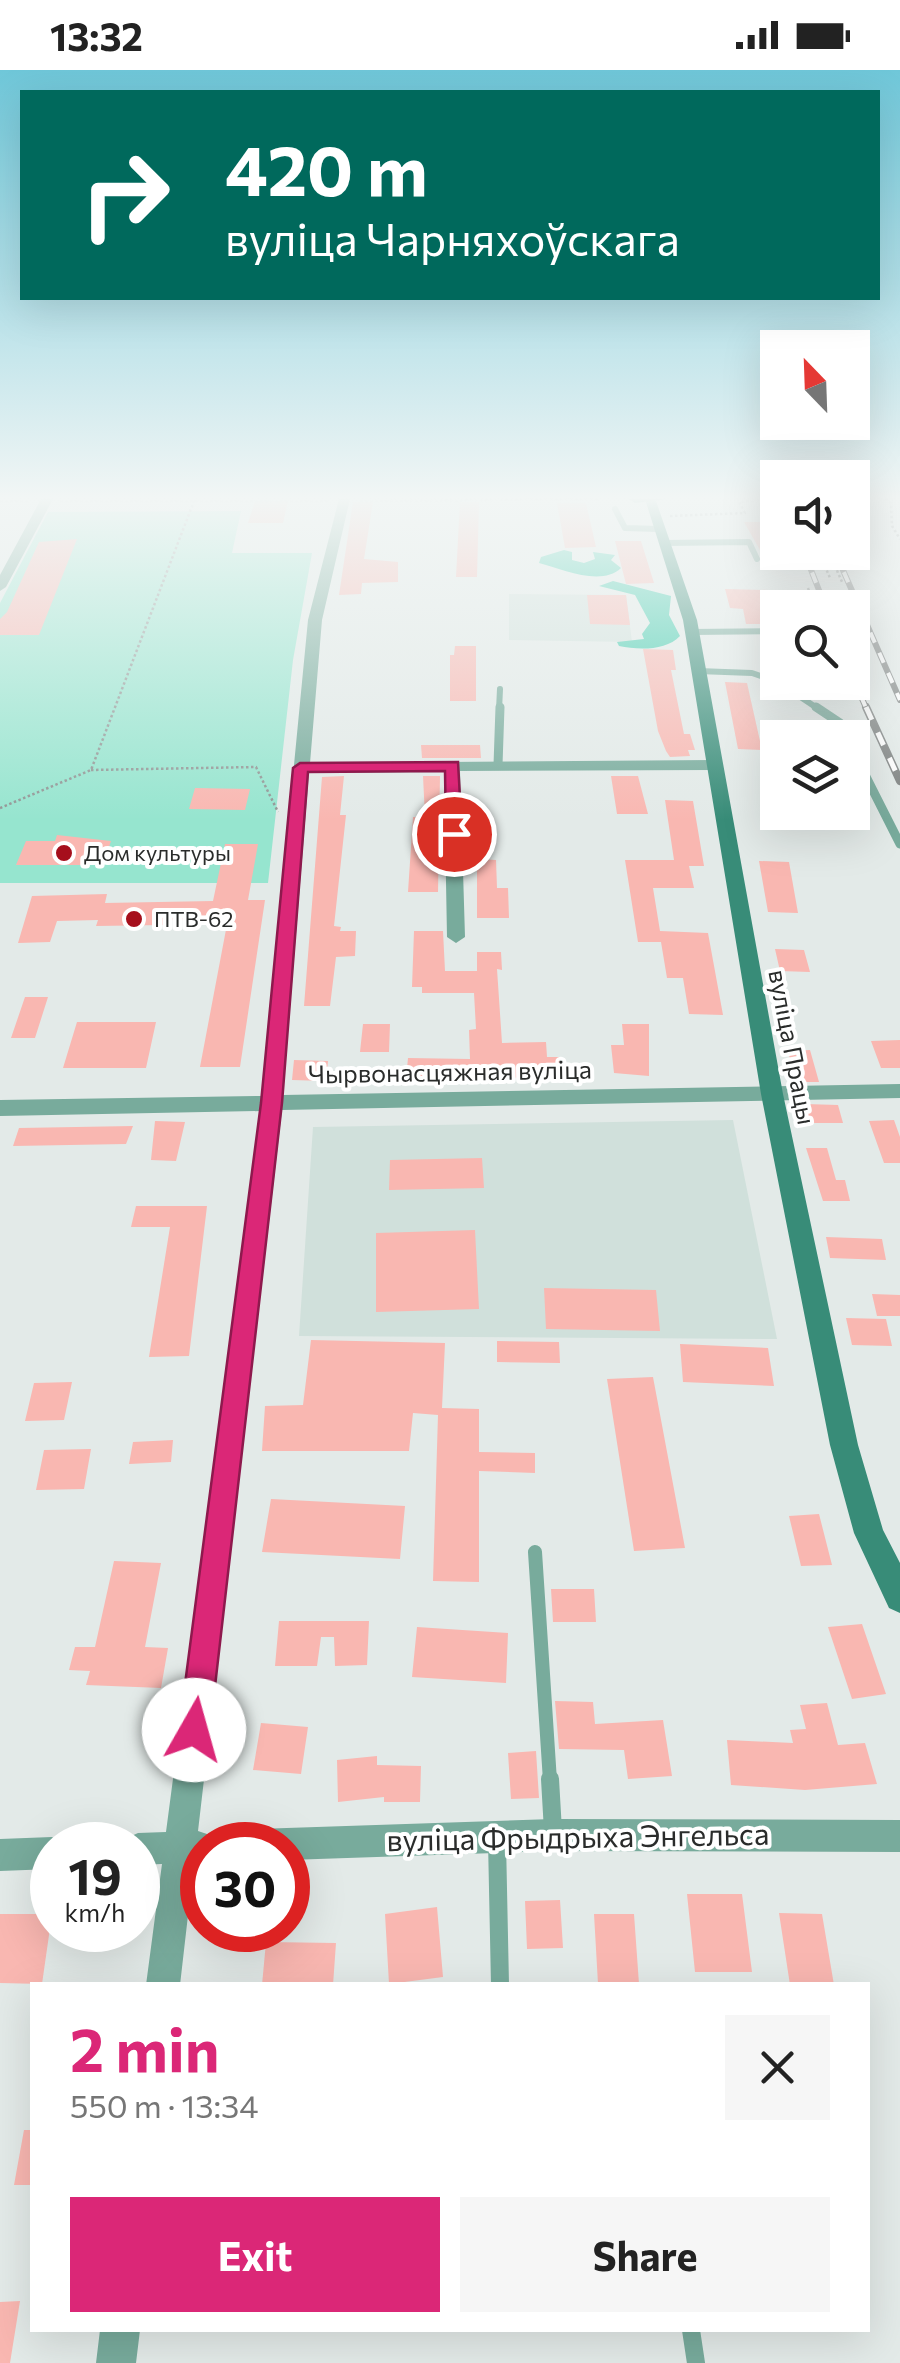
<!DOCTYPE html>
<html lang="en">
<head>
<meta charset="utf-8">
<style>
  :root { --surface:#fff; --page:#f6f6f6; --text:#222; --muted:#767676; --accent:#db2777 }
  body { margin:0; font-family:Commissioner,sans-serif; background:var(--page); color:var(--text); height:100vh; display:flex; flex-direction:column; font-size:38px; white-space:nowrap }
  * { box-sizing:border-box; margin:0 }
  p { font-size:32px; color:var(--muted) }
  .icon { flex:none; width:55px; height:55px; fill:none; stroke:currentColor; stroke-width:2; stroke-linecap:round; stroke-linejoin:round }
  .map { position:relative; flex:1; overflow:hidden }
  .panel { position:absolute; left:30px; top:1912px; width:840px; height:350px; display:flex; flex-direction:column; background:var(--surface); border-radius:0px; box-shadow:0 10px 40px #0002 }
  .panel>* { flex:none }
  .guide { position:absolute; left:20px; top:20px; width:860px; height:210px; border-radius:0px; box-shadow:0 10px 40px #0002; background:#00695c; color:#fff; overflow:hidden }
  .needle { width:65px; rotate:337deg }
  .fabs { position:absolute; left:760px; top:260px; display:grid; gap:20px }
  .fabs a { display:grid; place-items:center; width:110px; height:110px; border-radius:0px; background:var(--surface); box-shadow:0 10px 40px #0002; font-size:50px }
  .speed { position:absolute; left:30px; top:1752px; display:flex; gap:20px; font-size:50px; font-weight:700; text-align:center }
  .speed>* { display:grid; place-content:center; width:130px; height:130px; border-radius:50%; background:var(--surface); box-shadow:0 10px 40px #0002; line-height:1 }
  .speed small { font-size:25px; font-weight:400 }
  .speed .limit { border:15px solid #d22; background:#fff; color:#111 }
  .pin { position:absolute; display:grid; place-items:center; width:85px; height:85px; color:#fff; margin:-42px; border:5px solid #fff; border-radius:50%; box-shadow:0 2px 10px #0007 }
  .me { position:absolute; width:110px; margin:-55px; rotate:7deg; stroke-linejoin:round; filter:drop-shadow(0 0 8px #0008) }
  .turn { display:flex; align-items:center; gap:35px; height:210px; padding:0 40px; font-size:45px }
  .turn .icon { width:130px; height:130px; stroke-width:2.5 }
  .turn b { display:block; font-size:70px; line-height:85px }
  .round { display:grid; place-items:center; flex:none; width:105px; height:105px; border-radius:0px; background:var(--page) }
  .overview { display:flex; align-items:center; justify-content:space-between; height:170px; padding:0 40px }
  h1 { font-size:60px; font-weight:700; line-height:75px; color:var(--accent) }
  .button { display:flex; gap:20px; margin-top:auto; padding:20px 40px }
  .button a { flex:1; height:115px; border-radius:0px; background:var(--accent); color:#fff; font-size:40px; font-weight:700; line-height:115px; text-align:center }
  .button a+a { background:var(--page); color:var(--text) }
  .status { display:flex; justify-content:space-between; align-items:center; height:70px; padding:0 50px; background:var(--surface); direction:ltr }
  .status svg { height:28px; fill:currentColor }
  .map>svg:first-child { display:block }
</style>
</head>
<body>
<div class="status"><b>13:32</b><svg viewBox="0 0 49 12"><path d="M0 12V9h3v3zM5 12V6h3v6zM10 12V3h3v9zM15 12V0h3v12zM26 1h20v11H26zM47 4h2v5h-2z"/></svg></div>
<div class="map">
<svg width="900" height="2293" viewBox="0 0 900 2293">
  <rect width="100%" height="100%" fill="#e3eae8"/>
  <path fill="#d0e0db" d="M509 524 626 525 632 572 509 570Z
    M733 1050 777 1269 299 1266 313 1057Z"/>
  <path fill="#96e5cf" d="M241 441 232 483H312L293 590 268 813H0V533L48 442Z"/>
  <path fill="#3acaab" d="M564 480 572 482V490L584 493 595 489 593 482 615 485 611 490 621 498C601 517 562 499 539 493L541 487Z
    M613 511 671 526 669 545 680 566C666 581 638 580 619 576L617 572 644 569 642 564 650 553 635 525 599 516Z"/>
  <path fill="#f9b7b1" d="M255 431H288L283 453H248Z
    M353 432H373L364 489 398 492V512L362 513 361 524 339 525Z
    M460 432H479L477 507H456Z
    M557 433H586L596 477 565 478Z
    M744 452H763L780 487H764Z
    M77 469 39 565H0V549L7 542 39 472Z
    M615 471H641L654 513 626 514Z
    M725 519 769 520 778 525V554H746L743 539 730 538Z
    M587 525H626L630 555 590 554Z
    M455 576H476V631H450V585H454Z
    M643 579 673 580 676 600H671L684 664H690L695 680H688L690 686 670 687 666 681 658 661Z
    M725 612 747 613 762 680 738 679Z
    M421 675H480L481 688H422Z
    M344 706 340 745H346L334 856 341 857 340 861H356L355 886 336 887 330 936H304L322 707Z
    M423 706H440L438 822H408L413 747H425Z
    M611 706H638L648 744H617Z
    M195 718 250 719 245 740 189 739Z
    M665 730 693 731 704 796H689L694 818H653L660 861 708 863 723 945 689 944 683 908H667L661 872H638L625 790H674Z
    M57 765 111 771 103 795H16L26 771H55Z
    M225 774H258L248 830H265L240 997H200L228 849 165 850 164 855 96 856 98 850 57 851 50 872 18 873 32 826 107 824 105 833 213 831Z
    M477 789 496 790 497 818H508L509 848H477Z
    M759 791 789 792 798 843 768 842Z
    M414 861H443L445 901H477V882H501L502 900 497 899 502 973 546 972 547 987H559L561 1007 406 1009 408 988 470 989 469 960 476 959 474 923H422V917H412Z
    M775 879 804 880 810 902 780 901Z
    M25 927H48L35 968H11Z
    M77 952H156L146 998H63Z
    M363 954H390L389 982H360Z
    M622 954H649V1006L614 1003 611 975H624Z
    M900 970V998H881L871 971Z
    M810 980 819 1012H800L787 981Z
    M294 990 328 991 326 1011 292 1010Z
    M805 1034 838 1035 843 1053H810Z
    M894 1050 900 1067V1093H884L869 1051Z
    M155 1051 185 1052 176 1091 151 1090Z
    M133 1056 126 1074 13 1076 19 1058Z
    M806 1078H827L836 1110H845L850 1131H823Z
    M482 1088 484 1118 389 1120 390 1090Z
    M136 1136H207L189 1286 149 1287 170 1157H131Z
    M475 1160 479 1239 376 1242V1163Z
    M826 1167 882 1169 886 1190 830 1188Z
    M544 1218 656 1220 660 1261 546 1259Z
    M872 1224 900 1225V1246H877Z
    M846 1248 886 1249 892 1276 852 1275Z
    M311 1270 445 1273 442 1338 479 1339V1382L535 1383V1403L479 1401V1512L433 1511 438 1345 413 1343 409 1381H262L265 1336 303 1335Z
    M497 1271 559 1272 560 1293 497 1292Z
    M680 1274 768 1278 774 1316 683 1312Z
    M653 1307 685 1478 634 1481 607 1309Z
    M72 1312 64 1350 25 1351 34 1313Z
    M173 1370 171 1392 129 1394 133 1372Z
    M91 1379 84 1419 36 1420 44 1380Z
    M271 1429 405 1436 400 1489 262 1482Z
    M819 1444 832 1495 801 1496 789 1446Z
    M114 1491 161 1493 145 1577 168 1578 161 1618 86 1615 90 1601 69 1600 75 1577H95Z
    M551 1519H594L596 1552H553Z
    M279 1551H369L367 1595 335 1596 334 1567H321L317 1596H275Z
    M862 1554 886 1624 852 1629 828 1557Z
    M417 1557 508 1563 506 1613 412 1607Z
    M555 1631 593 1632 595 1654 663 1650 672 1706 628 1709 624 1680 559 1679Z
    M827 1633 838 1675 865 1673 877 1714 805 1720 731 1715 727 1670 793 1673 790 1660 806 1659 800 1635Z
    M261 1653 308 1657 301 1704 253 1700Z
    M536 1681 539 1728 511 1729 508 1683Z
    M377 1686V1695L421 1696 420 1732H384V1727L338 1732 337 1690Z
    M687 1824H742L752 1902H695Z
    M560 1830 563 1878 527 1879 525 1831Z
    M437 1837 443 1907 389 1914 385 1844Z
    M779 1843 822 1844 834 1915H790Z
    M0 1844H52L42 1914 0 1913Z
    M594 1844H634L639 1914H598Z
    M266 1872 336 1873 333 1915H262Z
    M24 2060H32V2115H14Z
    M20 2231 10 2293H0V2232Z"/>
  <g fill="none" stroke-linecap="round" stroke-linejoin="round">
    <path stroke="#929796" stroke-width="2.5" stroke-dasharray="2.5 2.5" stroke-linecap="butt" d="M885 429 891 433 892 456 900 469
      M0 431H30
      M60 431H330
      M360 431 598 429
      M670 446 745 443 739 432 767 429
      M819 482 830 508
      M829 482 842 512
      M808 518 815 538
      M824 612 829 626
      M91 700 256 697 278 742
      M0 738 91 700 194 431"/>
    <path stroke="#78ab9c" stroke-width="6" d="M615 439 625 458 659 459
      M663 473 749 472 757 489
      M691 562 778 561
      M698 601 752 603 778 612
      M778 612 820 640
      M499 640 500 619"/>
    <path stroke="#78ab9c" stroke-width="9" d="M816 637 840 653 847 668
      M852 679 900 774
      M498 695 500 637"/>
    <path stroke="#78ab9c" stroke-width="14" d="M535 1482 550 1711"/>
    <path stroke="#78ab9c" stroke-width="18" d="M550 1709 553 1761
      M497 1771 500 1915
      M691 2260 696 2293"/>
    <path fill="#78ab9c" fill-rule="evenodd" d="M41 429H53L6 517 0 521V505Z
      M339 429H350L322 550 310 693 713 690 721 695 713 700 460 701 465 867 456 873 447 867 444 702 309 703 283 1025 900 1014V1028L282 1040 198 1761 213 1766 217 1775H202V1793H194L180 1915H146L162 1794 138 1795V1775H123L127 1768 138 1763 166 1762 261 1041 0 1046V1030L262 1026 308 550Z
      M553 1749 900 1750V1782L553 1781 288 1790V1775H241L246 1764 257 1759Z
      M52 1767 65 1775H52V1799L0 1801V1769Z
      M100 2260H140L136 2293H96Z"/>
    <path fill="#388c78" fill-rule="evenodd" d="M645 429 656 431 697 550 783 1024 858 1375 883 1460 900 1493V1543L889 1538 854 1463 830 1375 761 1024 683 550Z"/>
    <path fill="#15725f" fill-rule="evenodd" d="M629 429H667L635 433Z"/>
    <defs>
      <path id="rail-far1" d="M804 482 826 538
        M835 482 900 630
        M852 606 867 640"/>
      <path id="rail" d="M866 637 900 711"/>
    </defs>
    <use href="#rail-far1" stroke="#7d8180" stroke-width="6"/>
    <use href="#rail" stroke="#7d8180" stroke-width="8"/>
    <use href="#rail-far1" stroke="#fff" stroke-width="4" stroke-dasharray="11" stroke-linecap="butt"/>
    <use href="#rail" stroke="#fff" stroke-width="5" stroke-dasharray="14" stroke-linecap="butt"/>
  </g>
  <linearGradient id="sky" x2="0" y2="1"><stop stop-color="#6fc7d9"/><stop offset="0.57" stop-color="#f2f6f5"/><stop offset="1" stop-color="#f2f6f5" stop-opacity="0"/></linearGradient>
  <rect width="900" height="750" fill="url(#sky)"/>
  <path fill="#db2777" stroke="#8e194d" stroke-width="2.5" d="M458 692 462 764 454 769 446 764 445 701 308 702 282 1033 210 1660 205 1671 194 1675 183 1671 179 1660 261 1033 293 698 300 693Z"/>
  <g fill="#a60f1c" stroke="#fff" stroke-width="4">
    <circle cx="64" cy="783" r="10"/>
    <circle cx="134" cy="849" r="10"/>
  </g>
  <g text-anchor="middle" stroke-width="8" stroke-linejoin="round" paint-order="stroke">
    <g font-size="22" fill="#2a2c2b" stroke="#fff" text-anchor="start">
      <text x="84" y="791">Дом культуры</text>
      <text x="154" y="857">ПТВ-62</text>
    </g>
    <g font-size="25" fill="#2a2c2b" stroke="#fff">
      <text transform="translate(792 977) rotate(79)" y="9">вуліца Працы</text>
      <text transform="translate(450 1002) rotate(-1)" y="9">Чырвонасцяжная вуліца</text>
    </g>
    <g font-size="30" fill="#2a2c2b" stroke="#fff">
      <text transform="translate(578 1768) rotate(-1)" y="10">вуліца Фрыдрыха Энгельса</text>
    </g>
  </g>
</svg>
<div class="fabs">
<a><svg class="needle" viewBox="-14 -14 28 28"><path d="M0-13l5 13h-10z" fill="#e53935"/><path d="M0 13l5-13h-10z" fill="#767676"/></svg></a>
<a><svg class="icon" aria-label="sound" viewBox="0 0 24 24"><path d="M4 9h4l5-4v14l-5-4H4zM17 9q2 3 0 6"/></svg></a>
<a><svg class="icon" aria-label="search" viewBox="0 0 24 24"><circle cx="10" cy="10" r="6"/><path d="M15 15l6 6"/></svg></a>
<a><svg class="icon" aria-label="layers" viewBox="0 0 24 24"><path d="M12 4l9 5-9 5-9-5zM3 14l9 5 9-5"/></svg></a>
</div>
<div class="speed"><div>19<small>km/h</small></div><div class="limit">30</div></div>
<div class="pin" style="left:454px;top:764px;background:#d93025"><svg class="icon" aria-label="arrive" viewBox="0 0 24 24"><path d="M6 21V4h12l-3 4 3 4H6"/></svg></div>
<svg class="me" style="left:194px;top:1660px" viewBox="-20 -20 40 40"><circle r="19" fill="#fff"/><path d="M0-13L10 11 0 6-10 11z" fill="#db2777"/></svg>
<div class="guide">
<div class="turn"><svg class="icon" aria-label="right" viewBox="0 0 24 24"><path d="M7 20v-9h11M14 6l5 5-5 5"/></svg><div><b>420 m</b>вуліца Чарняхоўскага</div></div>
</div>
<section class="panel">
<div class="overview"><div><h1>2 min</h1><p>550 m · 13:34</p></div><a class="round"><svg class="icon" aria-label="close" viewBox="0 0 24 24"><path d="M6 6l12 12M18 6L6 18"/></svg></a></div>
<div class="button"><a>Exit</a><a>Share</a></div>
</section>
</div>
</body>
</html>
